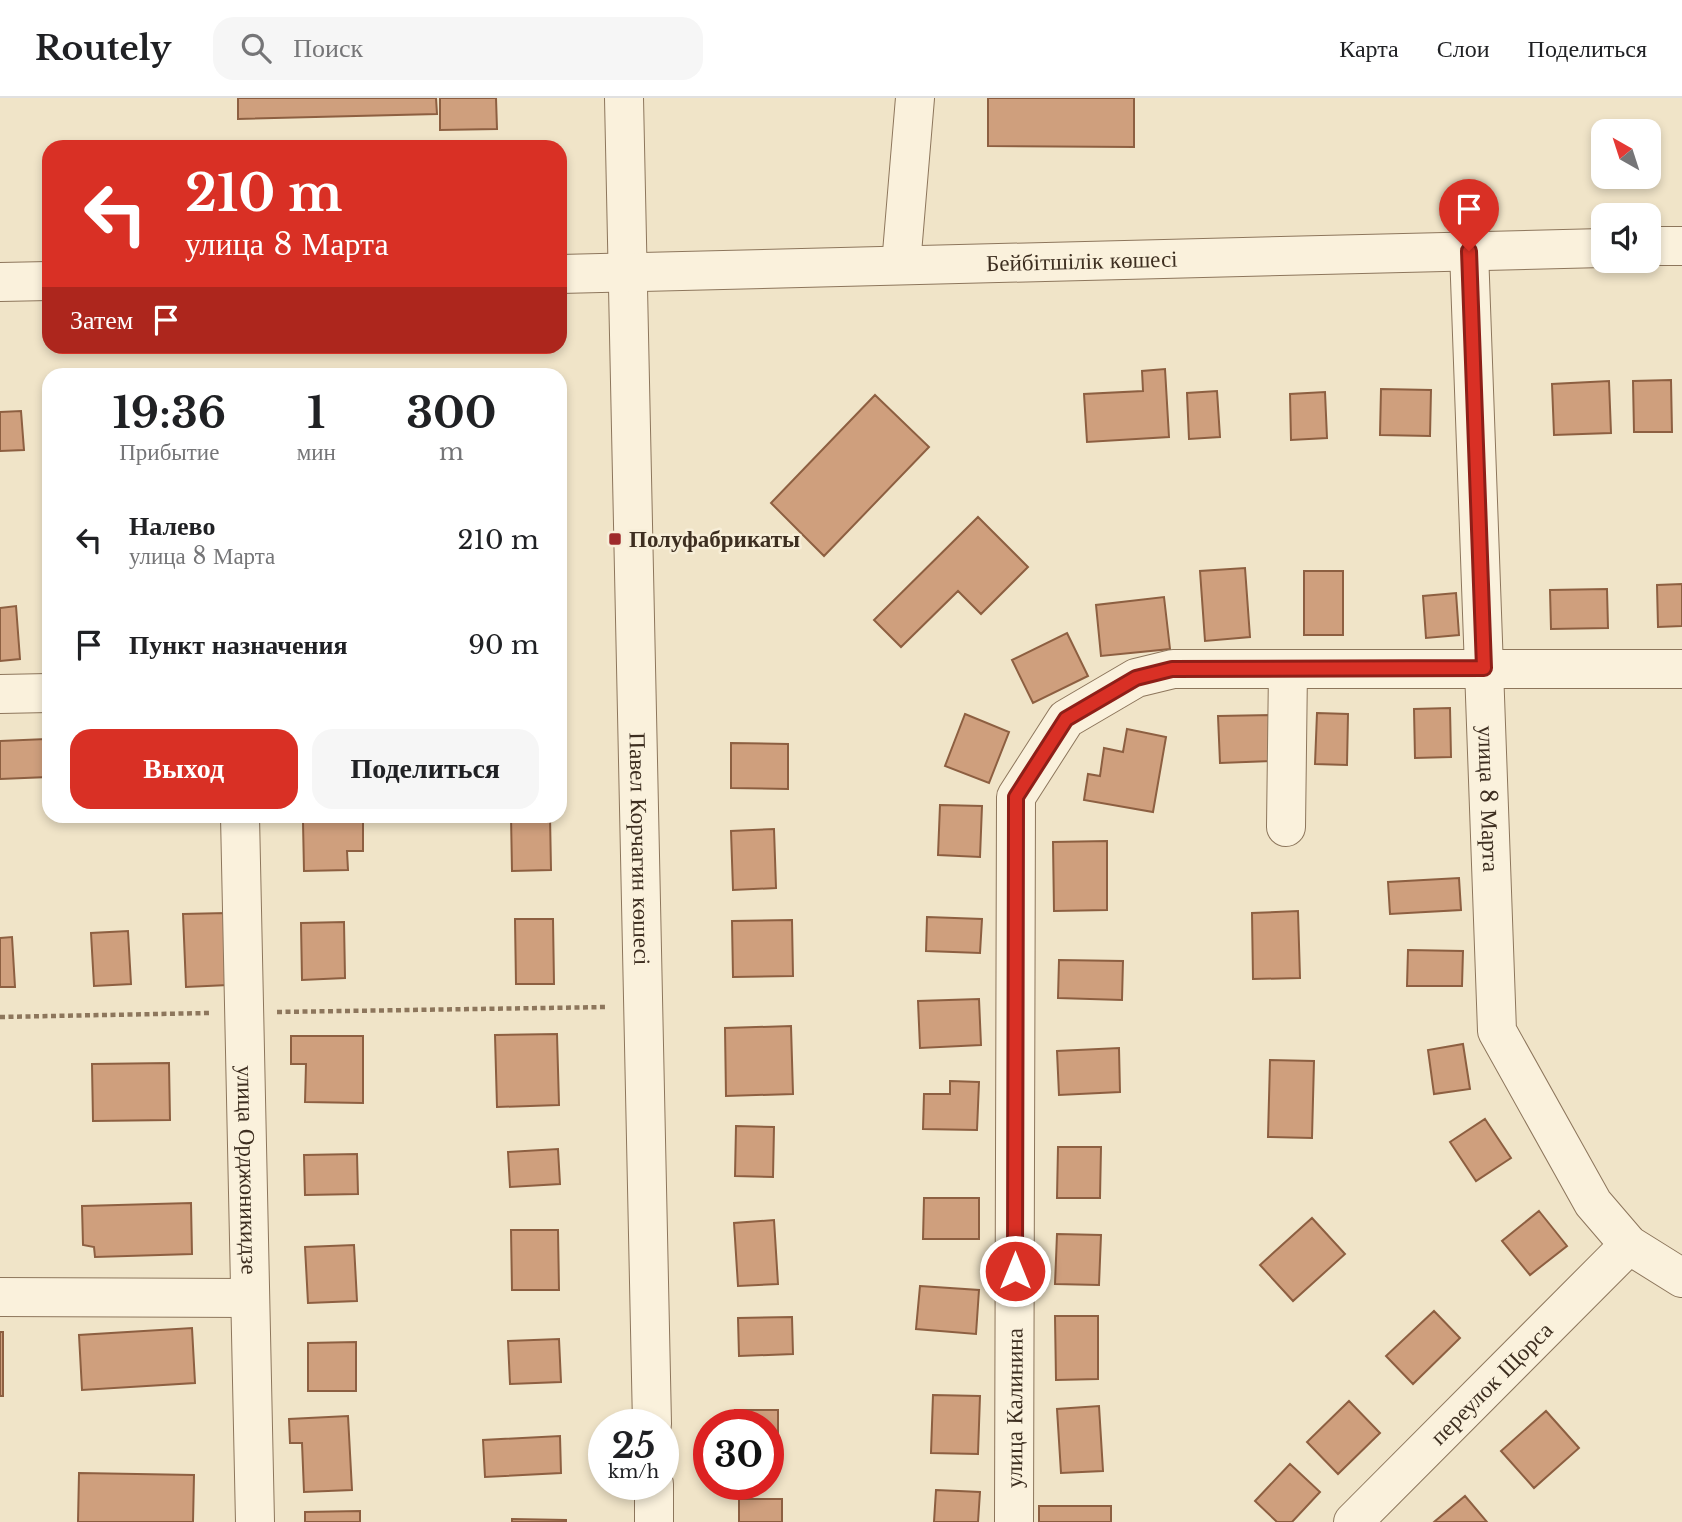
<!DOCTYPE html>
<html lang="ru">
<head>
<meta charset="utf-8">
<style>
  :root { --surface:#fff; --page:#f6f6f6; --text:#202124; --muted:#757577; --line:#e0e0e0; --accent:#d93025 }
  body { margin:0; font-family:"Libre Baskerville",serif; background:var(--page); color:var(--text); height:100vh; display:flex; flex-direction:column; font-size:26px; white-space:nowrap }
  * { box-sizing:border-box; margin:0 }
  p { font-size:23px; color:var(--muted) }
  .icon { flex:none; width:38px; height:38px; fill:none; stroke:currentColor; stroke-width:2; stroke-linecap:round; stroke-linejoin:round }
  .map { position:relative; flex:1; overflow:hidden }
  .drawer { position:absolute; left:42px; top:270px; width:525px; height:455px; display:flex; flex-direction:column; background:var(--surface); border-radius:21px; box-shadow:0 4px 10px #0003 }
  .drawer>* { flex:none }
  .top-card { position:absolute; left:42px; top:42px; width:525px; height:214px; border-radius:21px; box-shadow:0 4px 10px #0003; background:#d93025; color:#fff; overflow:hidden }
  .needle { width:46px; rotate:321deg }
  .buttons { position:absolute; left:1591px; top:21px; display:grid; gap:14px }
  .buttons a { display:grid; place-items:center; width:70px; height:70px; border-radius:14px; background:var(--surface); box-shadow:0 4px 10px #0003; font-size:35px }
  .speed { position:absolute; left:588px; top:1311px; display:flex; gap:14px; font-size:35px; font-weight:700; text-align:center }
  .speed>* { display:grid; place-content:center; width:91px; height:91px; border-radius:50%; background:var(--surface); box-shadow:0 4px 10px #0003; line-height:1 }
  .speed small { font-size:18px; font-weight:400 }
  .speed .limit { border:10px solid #d22; background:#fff; color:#111 }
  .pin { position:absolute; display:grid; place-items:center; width:60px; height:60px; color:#fff; margin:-72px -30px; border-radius:50% 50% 50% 0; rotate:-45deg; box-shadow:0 0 7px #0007 }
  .pin .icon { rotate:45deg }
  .me { position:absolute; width:77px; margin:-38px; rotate:0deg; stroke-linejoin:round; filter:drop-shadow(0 0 5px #0008) }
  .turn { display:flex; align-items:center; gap:24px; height:147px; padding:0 28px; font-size:32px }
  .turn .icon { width:91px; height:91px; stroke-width:2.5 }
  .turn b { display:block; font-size:49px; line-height:60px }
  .then { display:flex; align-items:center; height:66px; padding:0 28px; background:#0003; gap:14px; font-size:26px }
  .eta { display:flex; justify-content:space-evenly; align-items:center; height:119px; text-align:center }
  .eta b { font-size:42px; font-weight:700; line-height:49px }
  .button { display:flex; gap:14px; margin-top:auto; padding:14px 28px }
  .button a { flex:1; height:80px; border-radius:21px; background:var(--accent); color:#fff; font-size:28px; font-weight:700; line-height:80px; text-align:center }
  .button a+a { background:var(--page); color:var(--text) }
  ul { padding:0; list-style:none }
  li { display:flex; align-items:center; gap:21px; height:105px; padding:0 28px }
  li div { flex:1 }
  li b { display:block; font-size:26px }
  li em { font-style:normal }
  header { display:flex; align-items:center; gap:42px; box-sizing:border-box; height:98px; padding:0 35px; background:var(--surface); border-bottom:2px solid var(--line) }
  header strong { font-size:33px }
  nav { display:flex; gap:38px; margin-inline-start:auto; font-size:24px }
  .search { width:490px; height:63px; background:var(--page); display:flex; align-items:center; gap:18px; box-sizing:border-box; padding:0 24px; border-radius:21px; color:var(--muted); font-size:26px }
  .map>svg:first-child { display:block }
</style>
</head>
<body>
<header>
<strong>Routely</strong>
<div class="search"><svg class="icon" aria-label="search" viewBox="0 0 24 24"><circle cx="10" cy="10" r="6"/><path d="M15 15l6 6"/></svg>Поиск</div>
<nav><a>Карта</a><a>Слои</a><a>Поделиться</a></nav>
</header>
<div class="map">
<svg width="1682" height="1424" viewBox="0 0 1682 1424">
  <rect width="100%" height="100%" fill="#f0e4c8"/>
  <path fill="#cf9f7d" stroke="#8d5f41" stroke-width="2" d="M238 0H436L437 16 238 21Z
    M440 0H496L497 31 440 32Z
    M988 0H1134V49L988 48Z
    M1165 271 1169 339 1087 344 1084 296 1143 293 1142 273Z
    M1671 282 1672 334H1634L1633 283Z
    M1609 283 1611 335 1554 337 1552 286Z
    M1381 291 1431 292 1430 338 1380 337Z
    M1217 293 1220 339 1189 341 1187 295Z
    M1325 294 1327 340 1291 342 1290 296Z
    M875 297 929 349 824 458 771 405Z
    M21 313 24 352 0 353V314Z
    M978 419 1028 469 981 516 958 493 901 549 874 522Z
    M1245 470 1250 539 1205 543 1200 473Z
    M1304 473H1343V537H1304Z
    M1682 486V528L1658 529 1657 487Z
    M1607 491 1608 530 1551 531 1550 492Z
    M1456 495 1459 537 1426 540 1423 498Z
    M1164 499 1170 551 1101 558 1096 507Z
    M16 508 20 561 0 563V510Z
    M1067 535 1088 578 1033 605 1012 562Z
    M1450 610 1451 659 1415 660 1414 611Z
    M1317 615 1348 616 1347 667 1315 666Z
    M965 616 1009 634 989 685 945 668Z
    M1272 617 1273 663 1220 665 1218 618Z
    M1127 631 1166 639 1153 714 1084 702 1088 676 1100 678 1104 650 1123 654Z
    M46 641 48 679 0 681V643Z
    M731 645 788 646V691L731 690Z
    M940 707 982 708 980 759 938 757Z
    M511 718H550L551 772 512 773Z
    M363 723V753H347L348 772 304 773 303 724Z
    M774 731 776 790 733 792 731 733Z
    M1107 743V812L1054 813 1053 744Z
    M1459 780 1461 812 1390 816 1388 784Z
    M1298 813 1300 880 1253 881 1252 815Z
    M226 815 228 887 186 889 183 816Z
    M927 819 982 821 980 855 926 853Z
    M515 821H553L554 886H516Z
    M792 822 793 878 733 879 732 823Z
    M344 824 345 880 302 882 301 825Z
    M128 833 131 886 94 888 91 835Z
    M12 839 15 889H0V840Z
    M1408 852 1463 853 1462 888H1407Z
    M1059 862 1123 863 1122 902 1058 900Z
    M979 901 981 947 920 950 918 903Z
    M791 928 793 996 726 998 725 930Z
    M557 936 559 1007 497 1009 495 937Z
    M291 938H363V1005L305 1004 306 966H291Z
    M1463 946 1470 991 1434 996 1428 952Z
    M1119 950 1120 994 1059 997 1057 953Z
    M1270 962 1314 963 1312 1040 1268 1039Z
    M169 965 170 1022 93 1023 92 966Z
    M950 983 979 984 977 1032 923 1031 924 996H950Z
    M1485 1021 1511 1060 1476 1083 1450 1044Z
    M736 1028 774 1029 773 1079 735 1078Z
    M1058 1049H1101L1100 1100H1057Z
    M558 1051 560 1086 510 1089 508 1054Z
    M357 1056 358 1096 305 1097 304 1057Z
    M924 1100H979V1141H923Z
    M191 1105 192 1156 95 1159 94 1149 83 1147 82 1108Z
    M1539 1113 1567 1148 1530 1177 1502 1143Z
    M1312 1120 1345 1156 1293 1203 1260 1167Z
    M774 1122 778 1186 738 1188 734 1125Z
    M511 1132H558L559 1192H512Z
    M1057 1136 1101 1137 1099 1187 1055 1186Z
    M354 1147 357 1203 308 1205 305 1149Z
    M920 1188 979 1192 976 1236 916 1231Z
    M1434 1213 1460 1240 1413 1286 1386 1258Z
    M1055 1218H1098V1281L1056 1282Z
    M792 1219 793 1256 739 1258 738 1220Z
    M192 1230 195 1285 82 1292 79 1237Z
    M0 1234H3V1298H0Z
    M559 1241 561 1284 510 1286 508 1243Z
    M356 1244V1293H308V1245Z
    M933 1297 980 1298 978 1356 931 1355Z
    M1349 1303 1380 1335 1338 1376 1307 1344Z
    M1099 1308 1103 1373 1061 1375 1057 1311Z
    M735 1312H778V1371H768V1326H735Z
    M1546 1313 1579 1350 1534 1390 1501 1353Z
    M348 1318 352 1392 304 1394 302 1345H290L289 1321Z
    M560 1338 561 1375 485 1379 483 1342Z
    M1290 1366 1320 1394 1292 1424H1277L1255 1403Z
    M79 1375 194 1377 193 1424H78Z
    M936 1392 980 1394 978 1424H934Z
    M1465 1398 1487 1424H1434Z
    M739 1401H782V1424H739Z
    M1039 1408H1111V1424H1039Z
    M360 1413V1424H305V1414Z
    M512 1421 566 1422V1424H512Z"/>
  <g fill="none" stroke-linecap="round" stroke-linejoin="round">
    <defs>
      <g id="minor">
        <path id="s1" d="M624 0 652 1326"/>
        <path d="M1648 148H1682"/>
        <path id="s2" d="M1469 153 1497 933 1593 1105 1629 1147 1682 1180"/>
        <path d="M901 167 915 0"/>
        <path id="s3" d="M560 176 1603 150"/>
        <path d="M0 184 49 183"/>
        <path d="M0 596 49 595"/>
        <path id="s4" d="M240 718 255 1424"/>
        <path d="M1286 729 1288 571"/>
        <path d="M0 1199 250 1200"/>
        <path d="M654 1386V1424"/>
        <path id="s5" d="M1014 1424 1016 699 1066 621 1136 580 1173 571H1682"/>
        <path id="s6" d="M1353 1424 1629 1147"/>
      </g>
    </defs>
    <use href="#minor" stroke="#8d765c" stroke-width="40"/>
    <path stroke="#8d765c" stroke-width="4.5" stroke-dasharray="5 3.5" stroke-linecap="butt" d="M277 914 608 909
      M0 919 209 915"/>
    <use href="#minor" stroke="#faf1dc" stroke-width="38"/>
  </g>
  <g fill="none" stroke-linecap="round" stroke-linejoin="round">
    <defs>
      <path id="route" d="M1015 1173 1016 699 1066 621 1136 580 1172 571 1484 570 1469 153"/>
    </defs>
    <use href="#route" stroke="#8d1f18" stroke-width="18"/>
    <use href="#route" stroke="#d93025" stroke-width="12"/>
  </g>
  <rect fill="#9e2a2b" stroke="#f7eed8" stroke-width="2.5" x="608" y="434" width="14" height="14" rx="3.5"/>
  <g text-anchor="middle" stroke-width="5" stroke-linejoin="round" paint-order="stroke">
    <g font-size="23" fill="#3d2e20" stroke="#f7eed8">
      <text dy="8" stroke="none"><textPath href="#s3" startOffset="522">Бейбітшілік көшесі</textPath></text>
      <text dy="8" stroke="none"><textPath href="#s2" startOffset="548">улица 8 Марта</textPath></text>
      <text dy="8" stroke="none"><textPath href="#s1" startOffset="751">Павел Корчагин көшесі</textPath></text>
      <text dy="8" stroke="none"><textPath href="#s4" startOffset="354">улица Орджоникидзе</textPath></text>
      <text dy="8" stroke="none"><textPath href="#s6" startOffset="196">переулок Щорса</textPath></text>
      <text dy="8" stroke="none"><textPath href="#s5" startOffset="114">улица Калинина</textPath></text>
    </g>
    <g font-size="23" font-weight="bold" fill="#3d2e20" stroke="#f7eed8" text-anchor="start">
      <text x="629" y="449">Полуфабрикаты</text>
    </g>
  </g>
</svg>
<div class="buttons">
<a><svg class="needle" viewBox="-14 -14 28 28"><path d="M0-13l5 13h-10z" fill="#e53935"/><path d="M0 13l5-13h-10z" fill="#757577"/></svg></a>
<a><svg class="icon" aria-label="sound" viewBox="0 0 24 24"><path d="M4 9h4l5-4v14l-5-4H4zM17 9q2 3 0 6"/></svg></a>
</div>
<div class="speed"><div>25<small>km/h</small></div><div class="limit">30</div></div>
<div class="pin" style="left:1469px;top:153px;background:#d93025"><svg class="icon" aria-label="arrive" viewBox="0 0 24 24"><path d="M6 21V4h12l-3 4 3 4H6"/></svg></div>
<svg class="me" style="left:1015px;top:1173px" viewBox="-20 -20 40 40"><circle r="17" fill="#d93025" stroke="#fff" stroke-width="3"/><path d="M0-11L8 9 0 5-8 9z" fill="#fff"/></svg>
<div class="top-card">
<div class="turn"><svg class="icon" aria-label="left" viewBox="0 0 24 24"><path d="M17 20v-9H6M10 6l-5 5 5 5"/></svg><div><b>210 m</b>улица 8 Марта</div></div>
<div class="then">Затем<svg class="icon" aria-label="arrive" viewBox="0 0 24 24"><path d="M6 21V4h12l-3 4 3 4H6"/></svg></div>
</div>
<section class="drawer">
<div class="eta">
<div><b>19:36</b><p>Прибытие</p></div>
<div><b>1</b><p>мин</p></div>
<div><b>300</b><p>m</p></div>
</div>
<ul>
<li><svg class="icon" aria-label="left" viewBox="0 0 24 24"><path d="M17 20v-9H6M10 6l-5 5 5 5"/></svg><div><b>Налево</b><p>улица 8 Марта</p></div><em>210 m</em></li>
<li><svg class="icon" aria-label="arrive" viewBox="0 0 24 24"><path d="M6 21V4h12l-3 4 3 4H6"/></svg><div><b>Пункт назначения</b></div><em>90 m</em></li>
</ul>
<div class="button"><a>Выход</a><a>Поделиться</a></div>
</section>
</div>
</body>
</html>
